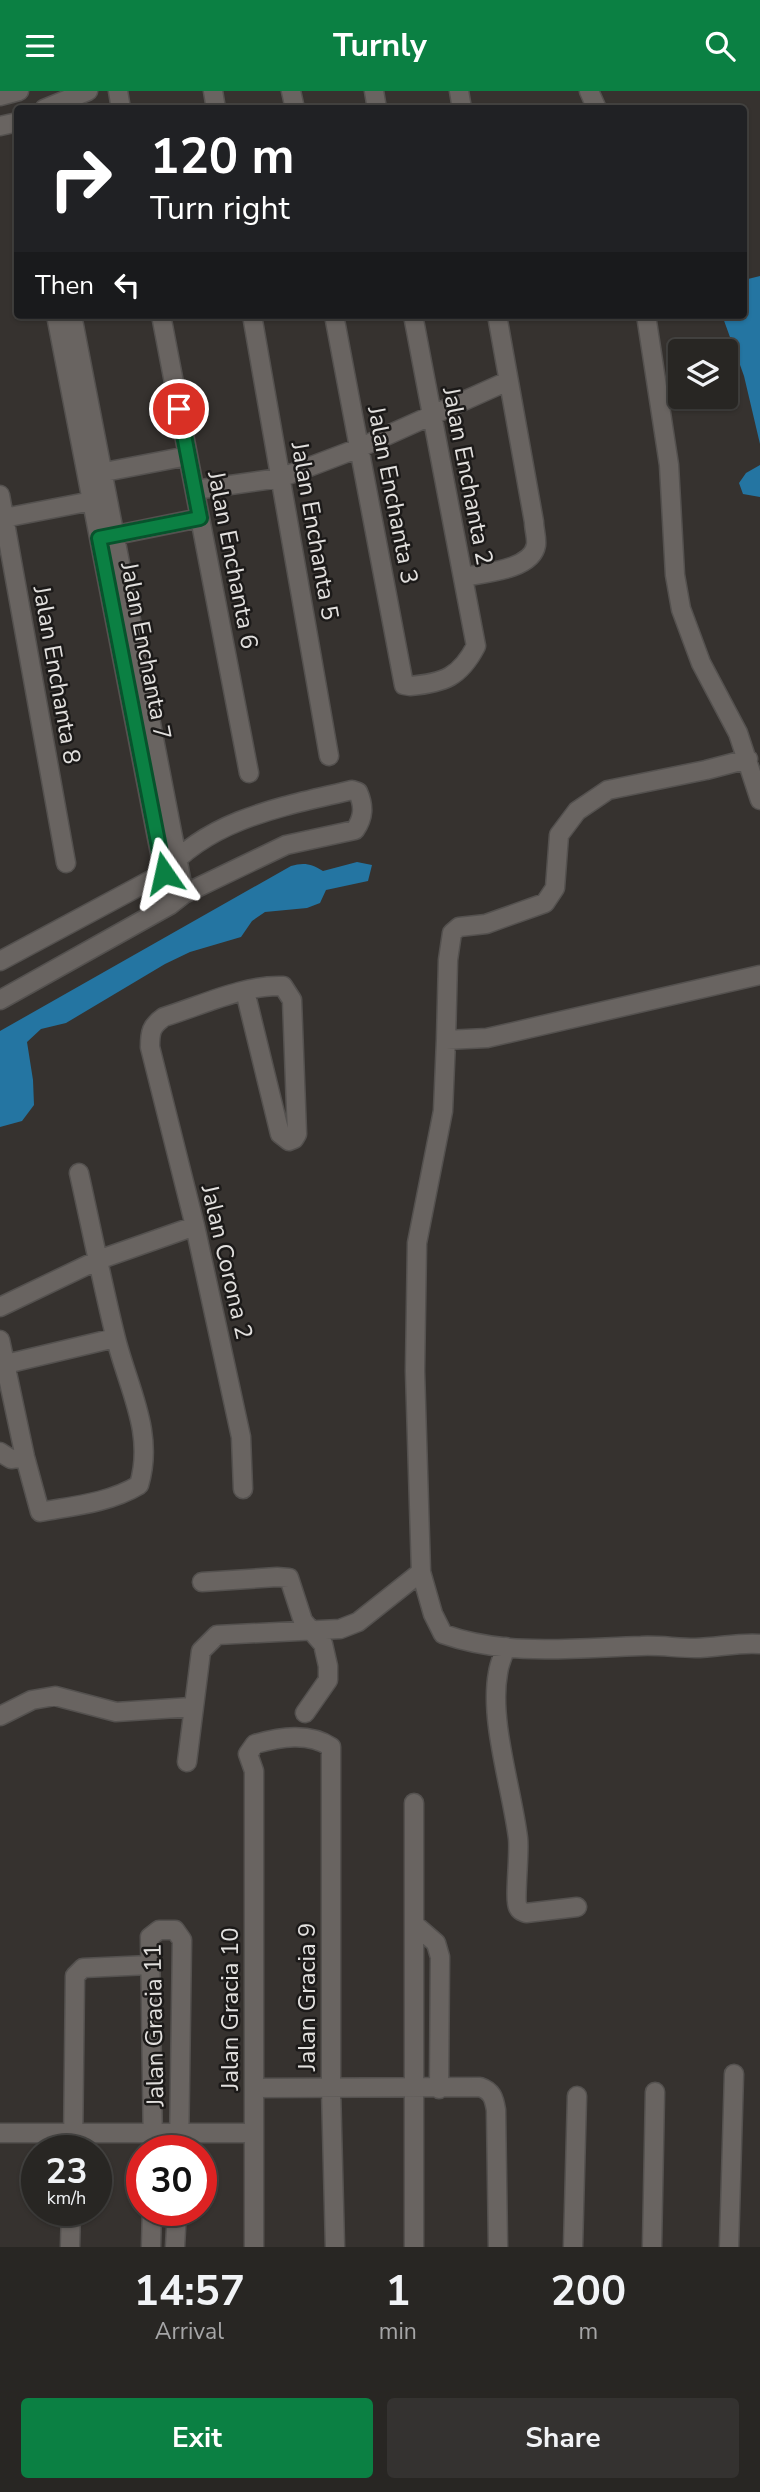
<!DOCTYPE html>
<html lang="en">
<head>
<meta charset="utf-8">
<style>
  :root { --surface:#282623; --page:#343230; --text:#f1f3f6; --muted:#a5a5a6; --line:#444341; --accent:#0b8043 }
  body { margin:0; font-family:"Nunito Sans",sans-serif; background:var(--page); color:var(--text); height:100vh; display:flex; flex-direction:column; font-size:26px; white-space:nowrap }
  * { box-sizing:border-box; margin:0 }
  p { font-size:23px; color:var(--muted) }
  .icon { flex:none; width:38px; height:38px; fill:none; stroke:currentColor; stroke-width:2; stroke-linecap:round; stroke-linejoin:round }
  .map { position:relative; height:2156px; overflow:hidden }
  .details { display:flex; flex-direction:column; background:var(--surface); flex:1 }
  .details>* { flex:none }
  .banner { position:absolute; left:14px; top:14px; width:733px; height:214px; border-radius:7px; box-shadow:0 2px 5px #0004,0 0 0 2px var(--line); background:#202124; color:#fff; overflow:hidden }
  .controls { position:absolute; left:668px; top:248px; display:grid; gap:14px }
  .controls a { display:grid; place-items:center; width:70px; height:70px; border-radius:7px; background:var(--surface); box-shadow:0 2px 5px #0004,0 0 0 2px var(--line); font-size:35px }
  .speed { position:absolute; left:21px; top:2044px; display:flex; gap:14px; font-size:35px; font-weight:700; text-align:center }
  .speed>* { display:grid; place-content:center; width:91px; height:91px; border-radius:50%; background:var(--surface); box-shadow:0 2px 5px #0004,0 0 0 2px var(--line); line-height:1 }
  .speed small { font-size:18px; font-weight:400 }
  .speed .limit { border:10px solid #d22; background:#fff; color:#111 }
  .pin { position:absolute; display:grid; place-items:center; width:60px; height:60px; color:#fff; margin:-30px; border:4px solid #fff; border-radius:50%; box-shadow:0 2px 7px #0007 }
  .me { position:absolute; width:77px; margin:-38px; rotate:349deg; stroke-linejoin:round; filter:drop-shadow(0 0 5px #0008) }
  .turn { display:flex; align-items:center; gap:24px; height:147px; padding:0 21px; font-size:32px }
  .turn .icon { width:91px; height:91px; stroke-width:2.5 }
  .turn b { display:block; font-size:49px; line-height:60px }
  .then { display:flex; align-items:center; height:66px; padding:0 21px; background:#0003; gap:14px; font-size:26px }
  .eta { display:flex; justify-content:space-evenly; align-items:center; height:119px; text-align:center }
  .eta b { font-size:42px; font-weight:700; line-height:49px }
  .primary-button { display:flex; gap:14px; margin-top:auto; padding:14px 21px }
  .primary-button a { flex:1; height:80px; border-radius:7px; background:var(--accent); color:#fff; font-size:28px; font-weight:700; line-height:80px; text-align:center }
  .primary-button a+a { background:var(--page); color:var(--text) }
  header { display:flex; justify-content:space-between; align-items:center; height:91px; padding:0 21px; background:var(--accent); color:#fff; font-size:32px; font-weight:700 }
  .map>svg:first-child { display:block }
</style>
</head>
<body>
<header><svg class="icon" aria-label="menu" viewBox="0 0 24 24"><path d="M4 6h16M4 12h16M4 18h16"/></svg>Turnly<svg class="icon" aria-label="search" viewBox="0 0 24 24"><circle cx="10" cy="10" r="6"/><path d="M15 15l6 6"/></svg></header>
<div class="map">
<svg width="760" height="2156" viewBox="0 0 760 2156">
  <rect width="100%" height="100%" fill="#36322f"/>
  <path fill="#2475a2" d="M760 185V353L744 285 722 224H744V189Z
    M760 374V406L743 403 739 392 746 382Z
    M357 771 372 774 368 790 326 799 320 812 307 817 265 821 252 830 241 846 190 861 165 873 66 932 41 938 27 951 33 989 34 1014 22 1030 0 1036V940L291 775C304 771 312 773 323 780Z"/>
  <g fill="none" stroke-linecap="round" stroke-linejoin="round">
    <defs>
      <path id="minor" d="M118 0 121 18
        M213 0 216 18
        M291 0 295 18
        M374 0 377 18
        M459 0 462 18
        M589 0 597 18
        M0 5 19 0
        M44 18 88 0
        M0 35 18 31
        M56 224 170 814
        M72 224 184 803
        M161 224 249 682
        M252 224 329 665
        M334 224 404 594 410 595C444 592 460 586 476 555L413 224
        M646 224 669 374 675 484 681 518 701 572 738 642 760 709
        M94 383 188 365
        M195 399 280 387 359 357 508 290
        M0 404 66 772
        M4 427 92 410
        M106 446 200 427
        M463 486C483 482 532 479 536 454 537 447 534 438 534 431L497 224
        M0 870 164 782C210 727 286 715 352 699L358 701C364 715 364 726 355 739L286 754 184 803 170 814 0 909
        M760 884 487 947 446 949 443 1020 417 1152 415 1280 421 1481 433 1523 443 1543C508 1566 575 1557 641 1555 659 1554 677 1557 695 1557 717 1557 738 1551 760 1553
        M446 949 448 869 452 842 459 836 486 833 545 812 555 797 559 744 577 720 608 699 706 679 748 668
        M0 1216 98 1169 195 1135
        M0 1249 25 1366 40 1421C73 1415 109 1412 139 1394 155 1341 127 1295 115 1244 102 1191 91 1136 79 1082
        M6 1273 115 1247
        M0 1361 11 1368 25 1366
        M243 1398 241 1346 195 1135 150 956C150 941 151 935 164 926 200 915 246 893 283 895L292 909 297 1043 294 1048 289 1050 280 1043 245 900
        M202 1491 277 1486 289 1487 303 1530 323 1553 328 1575V1589L305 1622
        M506 1556C503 1565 499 1573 498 1582 489 1629 512 1698 518 1747 520 1761 514 1809 518 1816 520 1820 521 1820 526 1822L577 1816
        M0 1625 32 1609 55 1605 116 1621 192 1616
        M187 1671 201 1560 217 1544 340 1538 358 1531 421 1481
        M414 1712V2156
        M414 1833 436 1852 440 1866 439 1998
        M254 1997 480 1996C492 2000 494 2007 496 2019L498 2156
        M0 2042H254
        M73 2060 75 1885 83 1877 150 1874
        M153 2060 150 1846 159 1839H175L182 1849 179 2060
        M70 2156 71 2119
        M151 2156 152 2119
        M175 2156 177 2119
        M254 2156V1680L248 1663 255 1653C280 1646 309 1641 331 1656V1998L335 2156
        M573 2156 577 2005
        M652 2156 655 2001
        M729 2156 734 1983"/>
    </defs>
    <use href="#minor" stroke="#54514f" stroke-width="21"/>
    <use href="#minor" stroke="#696461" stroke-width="18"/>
  </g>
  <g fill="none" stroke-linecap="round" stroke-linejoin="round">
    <defs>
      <path id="route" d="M164 782 99 447 200 427 179 318"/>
    </defs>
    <use href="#route" stroke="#07532c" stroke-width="18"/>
    <use href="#route" stroke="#0b8043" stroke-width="12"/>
  </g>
  <g text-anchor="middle" stroke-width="5" stroke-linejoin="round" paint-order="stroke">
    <g font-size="24" fill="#e2e0de" stroke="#1c1a19">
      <text transform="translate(468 385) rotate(79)" y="8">Jalan Enchanta 2</text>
      <text transform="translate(393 404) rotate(79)" y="8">Jalan Enchanta 3</text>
      <text transform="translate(315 440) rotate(80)" y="8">Jalan Enchanta 5</text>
      <text transform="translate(233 469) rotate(79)" y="8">Jalan Enchanta 6</text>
      <text transform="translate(146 560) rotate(79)" y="8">Jalan Enchanta 7</text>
      <text transform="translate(57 584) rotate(80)" y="8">Jalan Enchanta 8</text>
      <text transform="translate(227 1171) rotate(77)" y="8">Jalan Corona 2</text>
      <text transform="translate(307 1906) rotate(-90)" y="8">Jalan Gracia 9</text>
      <text transform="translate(230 1918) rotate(-90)" y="8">Jalan Gracia 10</text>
      <text transform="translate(154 1934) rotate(-91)" y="8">Jalan Gracia 11</text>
    </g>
  </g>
</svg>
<div class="controls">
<a><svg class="icon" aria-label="layers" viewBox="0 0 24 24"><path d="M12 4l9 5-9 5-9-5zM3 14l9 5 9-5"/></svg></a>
</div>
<div class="speed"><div>23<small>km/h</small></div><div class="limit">30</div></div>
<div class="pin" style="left:179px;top:318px;background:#d93025"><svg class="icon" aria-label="arrive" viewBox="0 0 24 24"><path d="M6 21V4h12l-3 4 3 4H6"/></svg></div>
<svg class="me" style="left:164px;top:782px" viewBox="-20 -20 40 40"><path d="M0-17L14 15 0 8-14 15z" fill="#0b8043" stroke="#fff" stroke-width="4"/></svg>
<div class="banner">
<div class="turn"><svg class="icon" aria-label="right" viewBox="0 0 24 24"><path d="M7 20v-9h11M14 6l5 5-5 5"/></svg><div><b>120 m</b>Turn right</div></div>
<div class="then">Then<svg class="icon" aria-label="left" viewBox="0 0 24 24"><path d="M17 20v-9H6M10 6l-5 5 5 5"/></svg></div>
</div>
</div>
<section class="details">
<div class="eta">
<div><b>14:57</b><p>Arrival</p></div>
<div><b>1</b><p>min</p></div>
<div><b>200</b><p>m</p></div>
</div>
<div class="primary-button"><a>Exit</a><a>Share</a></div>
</section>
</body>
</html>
